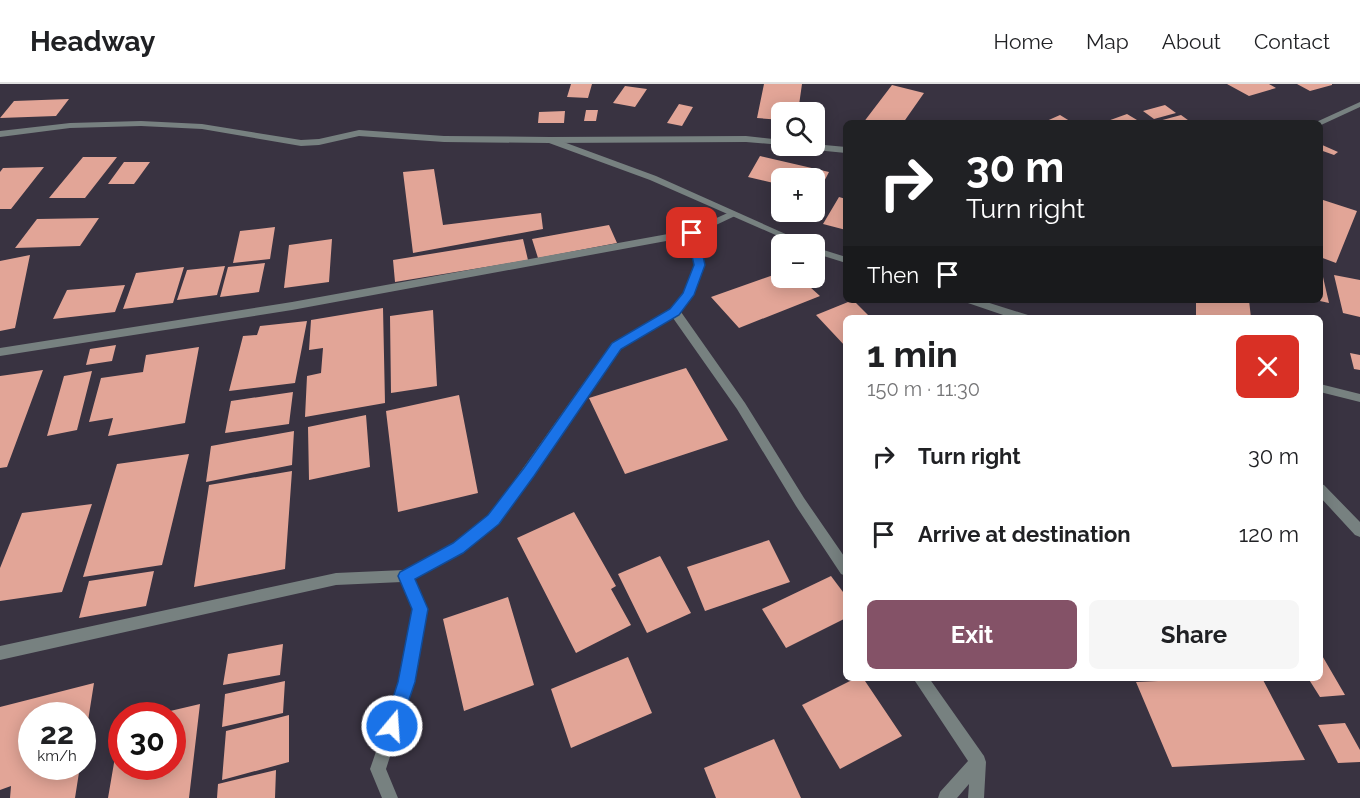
<!DOCTYPE html>
<html lang="en">
<head>
<meta charset="utf-8">
<style>
  :root { --surface:#fff; --page:#f6f6f6; --text:#202124; --muted:#757577; --line:#e0e0e0; --accent:#845267 }
  body { margin:0; font-family:Raleway,sans-serif; background:var(--page); color:var(--text); height:100vh; display:flex; flex-direction:column; font-size:22px; white-space:nowrap }
  * { box-sizing:border-box; margin:0 }
  p { font-size:20px; color:var(--muted) }
  .icon { flex:none; width:33px; height:33px; fill:none; stroke:currentColor; stroke-width:2; stroke-linecap:round; stroke-linejoin:round }
  .map { position:relative; flex:1; overflow:hidden }
  .side { position:absolute; left:843px; top:231px; width:480px; height:366px; display:flex; flex-direction:column; background:var(--surface); border-radius:9px; box-shadow:0 3px 15px #0003 }
  .side>* { flex:none }
  .guide { position:absolute; left:843px; top:36px; width:480px; height:183px; border-radius:9px; box-shadow:0 3px 15px #0003; background:#202124; color:#fff; overflow:hidden }
  .fabs { position:absolute; left:771px; top:18px; display:grid; gap:12px }
  .fabs a { display:grid; place-items:center; width:54px; height:54px; border-radius:9px; background:var(--surface); box-shadow:0 3px 15px #0003; font-size:30px }
  .speed { position:absolute; left:18px; top:618px; display:flex; gap:12px; font-size:30px; font-weight:700; text-align:center }
  .speed>* { display:grid; place-content:center; width:78px; height:78px; border-radius:50%; background:var(--surface); box-shadow:0 3px 15px #0003; line-height:1 }
  .speed small { font-size:15px; font-weight:400 }
  .speed .limit { border:9px solid #d22; background:#fff; color:#111 }
  .pin { position:absolute; display:grid; place-items:center; width:51px; height:51px; color:#fff; margin:-26px; border-radius:12px; box-shadow:0 3px 9px #0006 }
  .me { position:absolute; width:66px; margin:-33px; rotate:18deg; stroke-linejoin:round; filter:drop-shadow(0 0 4px #0008) }
  .turn { display:flex; align-items:center; gap:21px; height:126px; padding:0 24px; font-size:27px }
  .turn .icon { width:78px; height:78px; stroke-width:2.5 }
  .turn b { display:block; font-size:42px; line-height:51px }
  .then { display:flex; align-items:center; height:57px; padding:0 24px; background:#0003; gap:12px; font-size:22px }
  .round { display:grid; place-items:center; flex:none; width:63px; height:63px; border-radius:9px; background:var(--page) }
  .overview { display:flex; align-items:center; justify-content:space-between; height:102px; padding:0 24px }
  h1 { font-size:36px; font-weight:700; line-height:45px }
  .primary-button { display:flex; gap:12px; margin-top:auto; padding:12px 24px }
  .primary-button a { flex:1; height:69px; border-radius:9px; background:var(--accent); color:#fff; font-size:24px; font-weight:700; line-height:69px; text-align:center }
  .primary-button a+a { background:var(--page); color:var(--text) }
  ul { padding:0; list-style:none }
  li { display:flex; align-items:center; gap:18px; height:78px; padding:0 24px }
  li div { flex:1 }
  li b { display:block; font-size:22px }
  li em { font-style:normal }
  header { display:flex; align-items:center; gap:36px; box-sizing:border-box; height:84px; padding:0 30px; background:var(--surface); border-bottom:2px solid var(--line) }
  header strong { font-size:28px }
  nav { display:flex; gap:33px; margin-inline-start:auto; font-size:21px }
  .map>svg:first-child { display:block }
</style>
</head>
<body>
<header>
<strong>Headway</strong>
<nav><a>Home</a><a>Map</a><a>About</a><a>Contact</a></nav>
</header>
<div class="map">
<svg width="1360" height="714" viewBox="0 0 1360 714">
  <rect width="100%" height="100%" fill="#393341"/>
  <path fill="#e2a597" d="M571 0H592L588 14 567 13Z
    M764 0H802L798 28H782V36L757 34Z
    M1227 0H1269L1276 4 1249 12Z
    M1297 0H1332V1L1310 7Z
    M892 1 924 9 903 39H863Z
    M625 2 647 5 635 23 613 19Z
    M69 15 56 32 0 34 14 17Z
    M679 20 693 23 682 42 667 39Z
    M1165 21 1176 29 1154 35 1143 27Z
    M586 26H598L596 37H584Z
    M565 27 564 39H538L539 28Z
    M1127 30 1142 39H1102Z
    M1060 31 1073 39H1042Z
    M1181 31 1192 39H1155V38Z
    M1320 60 1338 68 1334 71 1320 66Z
    M760 72 829 88 818 109 814 108V94H782V101L748 93Z
    M83 73H117L85 114H49Z
    M124 78H150L134 100H108Z
    M44 83 11 125H0V88L3 84Z
    M434 85 443 141 541 129 543 145 413 169 403 88Z
    M839 113 846 115V146L823 140Z
    M1320 115 1357 127 1336 179 1320 173Z
    M99 134 80 162 15 164 37 135Z
    M609 141 617 159 538 174 532 155Z
    M275 143 270 175 233 179 240 147Z
    M332 155 329 198 284 204 289 161Z
    M523 155 528 176 395 198 393 176Z
    M30 171 15 244 0 247V177Z
    M265 179 259 208 220 213 228 183Z
    M225 182 217 211 177 216 187 186Z
    M184 183 173 219 123 225 136 189Z
    M782 188V194H800L820 212 739 244 711 213Z
    M1334 191 1360 196V233L1343 229Z
    M1320 192 1323 193 1329 219 1320 217Z
    M125 201 115 228 53 235 67 206Z
    M853 216 871 234H846V263L816 231Z
    M1196 216H1249L1251 234H1196Z
    M383 224 385 319 305 333 307 292 321 289 323 264 309 266 311 236Z
    M433 226 437 302 391 309 390 232Z
    M307 237 295 299 229 307 243 252 257 251 260 242Z
    M116 261 112 277 86 281 90 265Z
    M199 263 185 339 108 352 113 334 89 338 101 294 143 288 146 271Z
    M1350 269 1360 271V286L1354 285Z
    M686 284 728 356 625 390 589 314Z
    M43 286 7 383 0 384V292Z
    M92 287 77 346 47 352 64 292Z
    M293 308 289 340 225 349 231 317Z
    M459 311 478 409 398 428 386 327Z
    M366 331 370 383 309 396 308 343Z
    M294 347 292 381 206 398 211 362Z
    M189 370 162 481 83 493 117 380Z
    M292 387 285 485 194 503 209 401Z
    M92 420 62 508 0 517V484L22 429Z
    M574 428 616 502 611 505 631 541 576 569 517 454Z
    M769 456 790 498 705 527 687 483Z
    M660 472 691 529 647 549 618 490Z
    M154 487 146 522 79 534 89 497Z
    M831 492 846 512V534L786 564 762 525Z
    M508 513 534 601 464 627 443 535Z
    M283 560 280 591 223 601 228 570Z
    M1320 568 1345 611 1320 613 1308 594H1320Z
    M628 573 652 629 571 664 551 605Z
    M856 594H863L902 652 840 685 802 621Z
    M1225 594H1262L1305 676 1172 683 1136 598Z
    M285 597 283 629 222 643 225 610Z
    M94 599 84 662 82 632H32V682H80L75 714H10L11 702 0 706V623Z
    M200 620 189 714H108L120 644 122 682H172V632L153 631Z
    M289 631V678L222 696 226 647Z
    M1345 639 1360 666V678L1338 679 1318 641Z
    M774 655 801 714H716L704 684Z
    M276 686 275 714H217L218 700Z"/>
  <g fill="none" stroke-linecap="round" stroke-linejoin="round">
    <path fill="#778180" fill-rule="evenodd" d="M1360 18V23L1321 41 1314 39Z
      M746 52 782 56V61L746 58 550 59 546 56 550 53Z
      M814 60 846 63V69L805 65 801 62Z
      M732 127 735 128V132L697 150 704 181 693 211 681 228 745 319 804 414 846 475V492L841 490 796 422 737 325 673 234 620 265 499 440 463 468 414 495 427 525 414 598 386 685 398 714H382L370 685 400 598 413 525 402 498 336 501 0 576V562L336 489 404 486 453 460 489 432 612 259 671 225 683 210 694 181 688 153 292 226 0 272V264L292 218 690 146Z
      M1320 400 1324 401 1360 438V453L1355 451 1320 413Z
      M913 594H929L984 672 986 678 984 714H968L969 700 957 714H938L940 708 968 677Z"/>
    <path fill="#778180" fill-rule="evenodd" d="M141 37 202 40 301 56 319 55 359 46 444 52 550 53 656 92 808 160H796L650 96 549 59 444 58 359 52 319 61 301 62 202 45 141 42 70 44 0 53V47L70 39Z
      M814 163 846 173V179L814 169Z
      M964 216H980L1028 231 1029 234H1012L965 218Z
      M1320 300 1360 310V318L1320 308Z"/>
  </g>
  <path fill="#1a73e8" stroke="#114b97" stroke-width="1.5" d="M692 145 698 149 705 181 694 211 679 231 621 265 534 392 499 440 463 469 415 495 428 525 415 598 398 648 392 651 386 648 384 642 398 598 412 525 398 492 400 488 453 459 488 431 524 384 612 259 670 225 683 209 694 181 687 149Z"/>
</svg>
<div class="fabs">
<a><svg class="icon" aria-label="search" viewBox="0 0 24 24"><circle cx="10" cy="10" r="6"/><path d="M15 15l6 6"/></svg></a>
<a>+</a>
<a>−</a>
</div>
<div class="speed"><div>22<small>km/h</small></div><div class="limit">30</div></div>
<div class="pin" style="left:692px;top:149px;background:#d93025"><svg class="icon" aria-label="arrive" viewBox="0 0 24 24"><path d="M6 21V4h12l-3 4 3 4H6"/></svg></div>
<svg class="me" style="left:392px;top:642px" viewBox="-20 -20 40 40"><circle r="17" fill="#1a73e8" stroke="#fff" stroke-width="3"/><path d="M0-11L8 9 0 5-8 9z" fill="#fff"/></svg>
<div class="guide">
<div class="turn"><svg class="icon" aria-label="right" viewBox="0 0 24 24"><path d="M7 20v-9h11M14 6l5 5-5 5"/></svg><div><b>30 m</b>Turn right</div></div>
<div class="then">Then<svg class="icon" aria-label="arrive" viewBox="0 0 24 24"><path d="M6 21V4h12l-3 4 3 4H6"/></svg></div>
</div>
<section class="side">
<div class="overview"><div><h1>1 min</h1><p>150 m · 11:30</p></div><a class="round" style="background:#d93025;color:#fff"><svg class="icon" aria-label="close" viewBox="0 0 24 24"><path d="M6 6l12 12M18 6L6 18"/></svg></a></div>
<ul>
<li><svg class="icon" aria-label="right" viewBox="0 0 24 24"><path d="M7 20v-9h11M14 6l5 5-5 5"/></svg><div><b>Turn right</b></div><em>30 m</em></li>
<li><svg class="icon" aria-label="arrive" viewBox="0 0 24 24"><path d="M6 21V4h12l-3 4 3 4H6"/></svg><div><b>Arrive at destination</b></div><em>120 m</em></li>
</ul>
<div class="primary-button"><a>Exit</a><a>Share</a></div>
</section>
</div>
</body>
</html>
